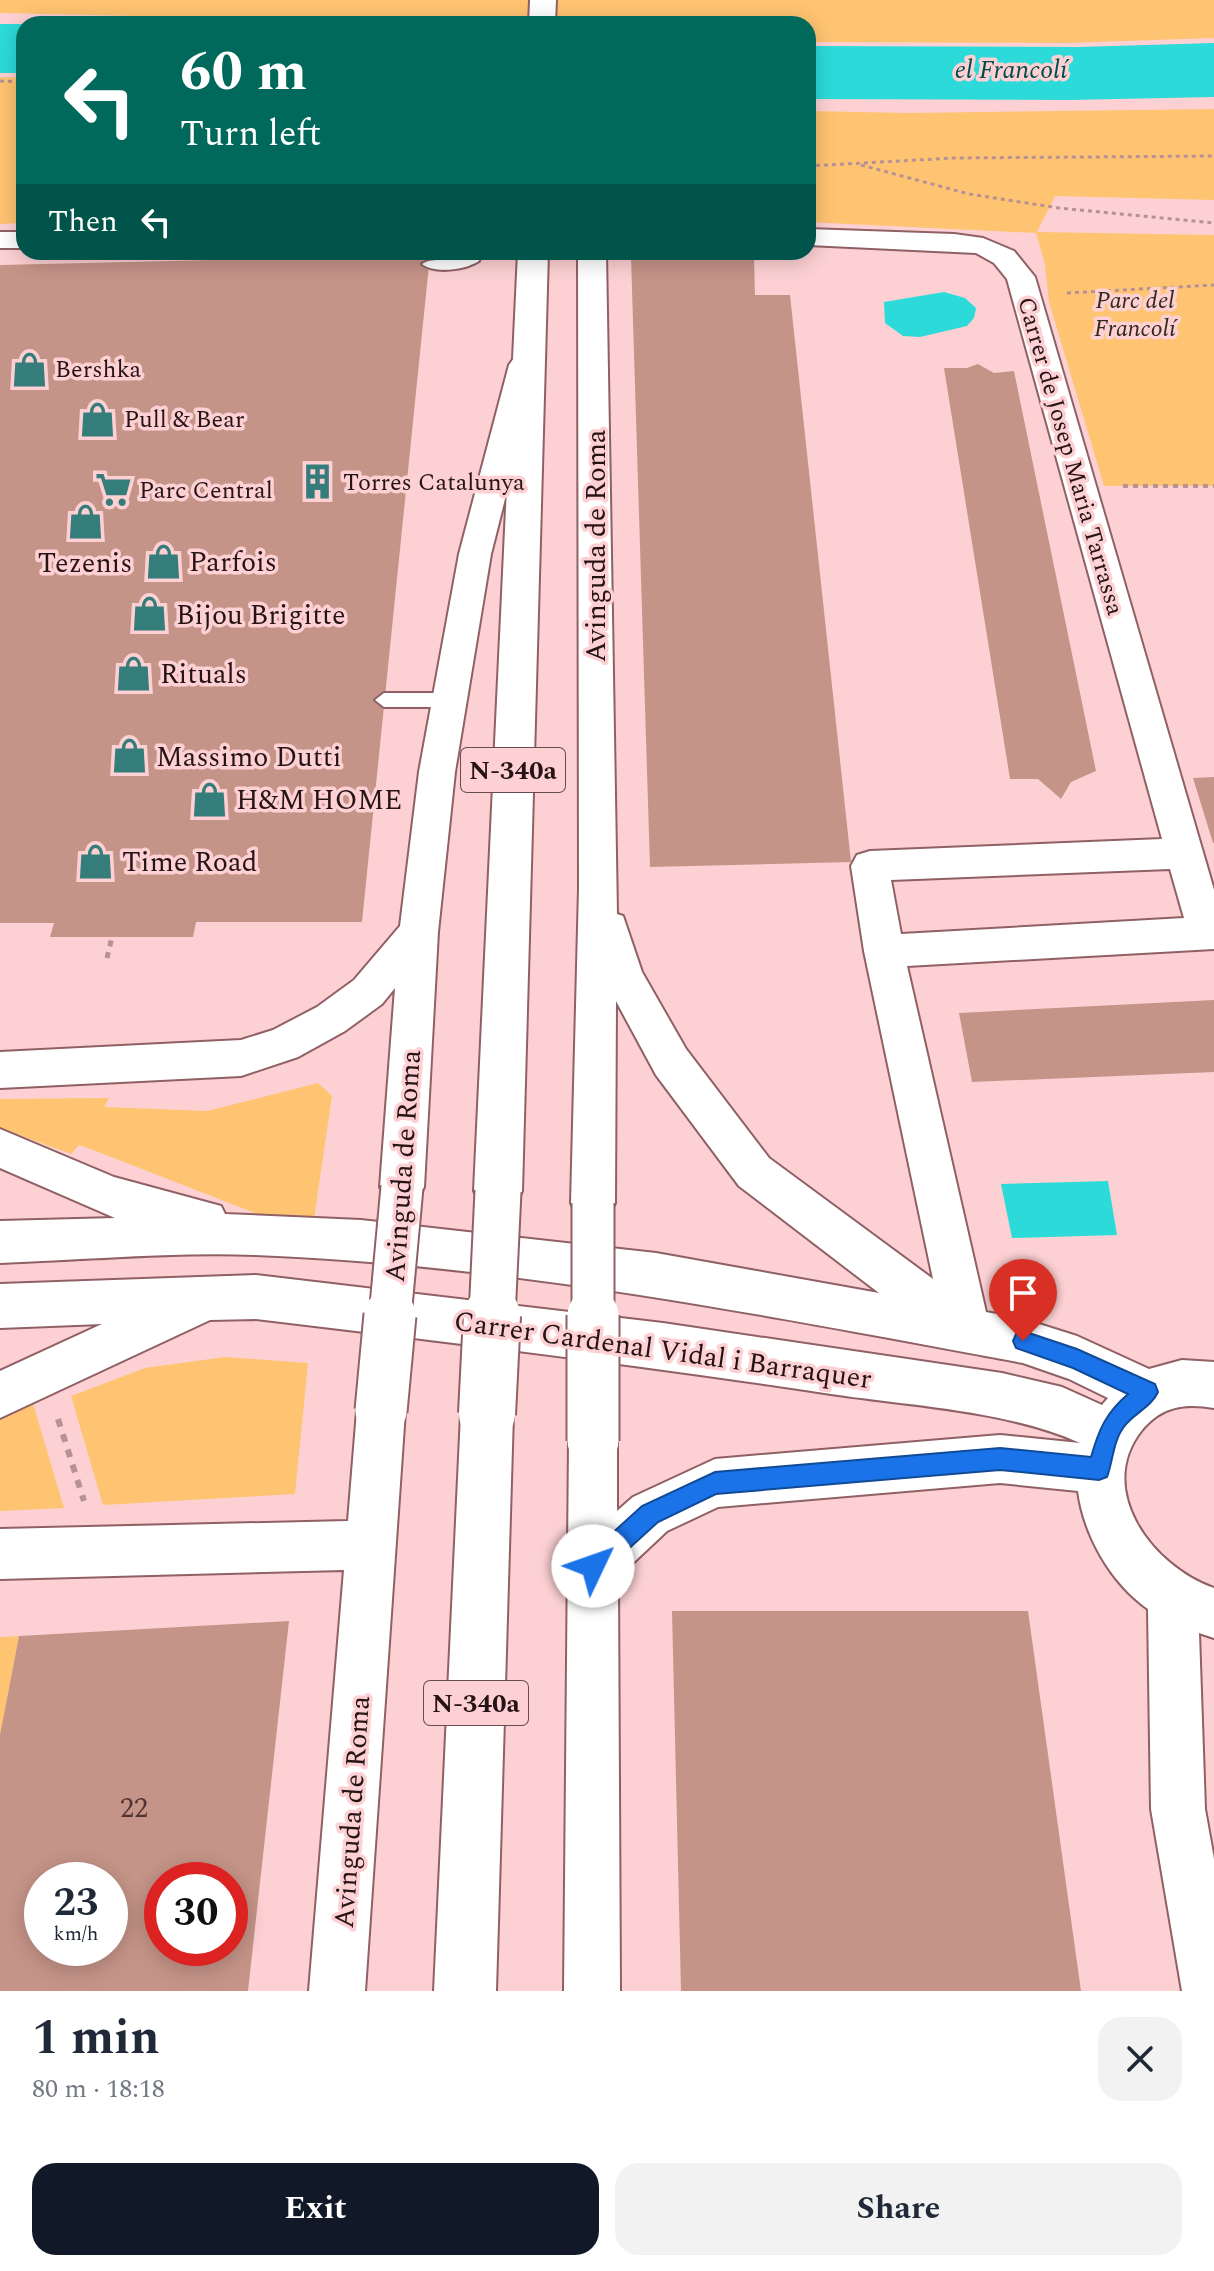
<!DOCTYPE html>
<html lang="en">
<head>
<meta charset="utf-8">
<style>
  :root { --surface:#fff; --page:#f2f2f3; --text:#1f2937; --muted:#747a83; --accent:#111827 }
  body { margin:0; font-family:Spectral,serif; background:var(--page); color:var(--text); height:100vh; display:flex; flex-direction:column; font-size:30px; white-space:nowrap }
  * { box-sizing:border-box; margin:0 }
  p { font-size:26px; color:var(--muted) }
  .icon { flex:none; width:44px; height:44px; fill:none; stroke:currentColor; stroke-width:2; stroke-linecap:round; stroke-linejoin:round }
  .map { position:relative; height:1991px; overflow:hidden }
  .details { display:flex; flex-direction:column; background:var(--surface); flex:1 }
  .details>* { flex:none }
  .hud { position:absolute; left:16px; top:16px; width:800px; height:244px; border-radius:24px; box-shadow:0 4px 20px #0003; background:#00695c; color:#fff; overflow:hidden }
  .speed { position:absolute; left:24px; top:1862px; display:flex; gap:16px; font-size:40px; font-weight:700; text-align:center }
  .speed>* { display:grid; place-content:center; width:104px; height:104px; border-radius:50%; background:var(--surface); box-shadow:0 4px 20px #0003; line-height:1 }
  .speed small { font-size:20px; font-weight:400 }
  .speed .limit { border:12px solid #d22; background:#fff; color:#111 }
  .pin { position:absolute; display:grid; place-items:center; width:68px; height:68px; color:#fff; margin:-82px -34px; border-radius:50% 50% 50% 0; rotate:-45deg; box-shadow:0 0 8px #0007 }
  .pin .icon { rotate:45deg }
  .me { position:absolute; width:88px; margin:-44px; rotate:48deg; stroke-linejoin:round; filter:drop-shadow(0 0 6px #0008) }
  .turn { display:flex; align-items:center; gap:28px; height:168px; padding:0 32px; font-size:36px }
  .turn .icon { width:104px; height:104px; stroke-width:2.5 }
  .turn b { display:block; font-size:56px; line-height:68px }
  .then { display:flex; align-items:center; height:76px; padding:0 32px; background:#0003; gap:16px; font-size:30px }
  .round { display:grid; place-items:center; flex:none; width:84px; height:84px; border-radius:24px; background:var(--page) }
  .headline { display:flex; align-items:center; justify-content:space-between; height:136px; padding:0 32px }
  h1 { font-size:48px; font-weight:700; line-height:60px }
  .cta { display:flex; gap:16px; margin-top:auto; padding:16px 32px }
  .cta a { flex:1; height:92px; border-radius:24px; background:var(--accent); color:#fff; font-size:32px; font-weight:700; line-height:92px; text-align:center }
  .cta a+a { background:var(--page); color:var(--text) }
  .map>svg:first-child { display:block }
</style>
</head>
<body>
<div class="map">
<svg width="1214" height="1991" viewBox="0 0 1214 1991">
  <rect width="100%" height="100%" fill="#fdd1d3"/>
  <path fill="#ffc472" d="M0 0H1214V38L1063 43 808 42V24H483L0 13Z
    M0 77 24 78V223L0 224Z
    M1214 109V200L1055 196 1037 232 1214 235V486H1104L1049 302 1045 265 1036 233 808 222V111L909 113Z
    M318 1083 332 1096 314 1219 257 1214 101 1153 79 1145 71 1154 0 1128V1099L109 1098 104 1107 207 1111Z
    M225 1357 308 1363 295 1494 103 1505 71 1396 145 1368Z
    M31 1397 64 1508 0 1511V1412Z
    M19 1636 0 1735V1637Z"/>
  <path fill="#2cdbd9" d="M0 24H24V73H0Z
    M1214 43V97L1070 100 808 99V46L1078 47Z
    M944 292 965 298 976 308 974 318 967 326 920 337 903 336 885 323 884 302Z
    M1108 1181 1117 1235 1012 1238 1001 1184Z"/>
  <path fill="#c59488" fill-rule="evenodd" d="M430 255 362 922H196L193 937H50L54 923H0V265Z
    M631 257 754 258 755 295H790L851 862 650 867Z
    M978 364 994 373 1014 371 1096 771 1071 782 1061 799 1038 779H1010L944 368H967Z
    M1214 777V843H1213L1193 778Z
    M1214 1000V1072L972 1082 959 1013Z
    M672 1611H1028L1081 1991H681Z
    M289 1621 248 1991H0V1735L19 1636ZM42 1880H110V1948H42ZM162 1880H230V1948H162Z"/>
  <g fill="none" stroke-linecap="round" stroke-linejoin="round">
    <defs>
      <path id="lane" d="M467 252H481L479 261C465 270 435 274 422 264 435 255 453 265 467 256Z
        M384 693H450L459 700 450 707H384L375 700Z"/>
      <path id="street" d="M808 229 954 234 983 238 1014 251 1035 277 1214 890V949L907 966 986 1312 1023 1319 1077 1336 1149 1369 1182 1360 1214 1362V1408C1185 1403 1162 1406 1142 1430 1094 1490 1153 1567 1214 1588V1638L1199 1633 1205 1809 1214 1859V1991H1182L1151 1809 1148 1609C1111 1583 1084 1536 1078 1491L1000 1483 718 1507 667 1531 618 1577 620 1991H564L569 1441 576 1424 593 1417 610 1424 617 1441V1511L633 1497 715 1459 1000 1435 1080 1443C1006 1410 911 1406 831 1394 640 1365 448 1342 256 1319L210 1320 0 1418V1371L102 1324 0 1328V1284L256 1275 663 1323 1002 1373 1062 1387 1102 1405 1108 1398 1069 1379 1023 1363C769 1316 514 1265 255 1255 173 1252 83 1260 0 1263V1221L115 1218 0 1168V1129L114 1177 221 1206 225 1214 361 1220 656 1253 879 1293 739 1186 656 1075 616 1001 615 1203 608 1217 593 1223 578 1217 571 1203 579 888 578 252H606L617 914 623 916 642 972 686 1049 769 1158 933 1279 864 951 851 866 857 855 870 851 1162 839 1007 279 994 263 976 253 808 245ZM1170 869 1184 918 901 934 891 880Z
        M0 232H24V248H0Z
        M524 356 534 358 539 365 491 554 455 772 438 932 424 1187 417 1201 402 1207 387 1201 380 1187 395 988 382 1004 345 1031 298 1057 241 1076 0 1088V1052L241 1040 273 1030 317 1007 354 980 400 926 419 772 459 554 509 365 514 358Z
        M381 1387 398 1394 405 1411 365 1991H309L344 1570 0 1579V1529L348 1521 357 1411 364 1394Z"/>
      <path id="primary" d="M530 0H556L555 24H529Z
        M518 252H548L522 1191 515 1207 498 1213 481 1207 474 1191Z
        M487 1388 505 1396 513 1414 496 1991H434L461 1414 469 1396Z"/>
    </defs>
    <use href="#lane" stroke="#8f6064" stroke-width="4"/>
    <use href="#street" stroke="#8f6064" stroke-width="4"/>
    <use href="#primary" stroke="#8f6064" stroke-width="4"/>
    <path stroke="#b69294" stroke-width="3" stroke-dasharray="4 4" stroke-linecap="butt" d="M0 81 24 82
      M861 165 969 194 1059 208 1214 223
      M808 166 954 158 1214 156
      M1067 293 1214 285"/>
    <path stroke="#b69294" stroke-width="4" stroke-dasharray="5 5" stroke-linecap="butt" d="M1123 486H1214"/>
    <path stroke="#b69294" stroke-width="5" stroke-dasharray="6 6" stroke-linecap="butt" d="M107 958 112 937"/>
    <path stroke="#b69294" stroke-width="6" stroke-dasharray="8 8" stroke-linecap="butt" d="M58 1419 84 1501"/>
    <use href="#lane" fill="#fff" fill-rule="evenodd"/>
    <use href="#street" fill="#fff" fill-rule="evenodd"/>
    <use href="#primary" fill="#fff" fill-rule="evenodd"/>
    <defs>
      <path id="street-bridge-far1" d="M593 1203V1317
        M390 1317 402 1187"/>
      <path id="street-bridge" d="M593 1315V1441
        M381 1411 390 1315"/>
      <path id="primary-bridge-far1" d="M492 1317 498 1191"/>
      <path id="primary-bridge" d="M487 1414 492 1315"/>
    </defs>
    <use href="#street-bridge-far1" stroke="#8f6064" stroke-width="45" stroke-linecap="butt"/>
    <use href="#street-bridge" stroke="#8f6064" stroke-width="55" stroke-linecap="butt"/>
    <use href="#primary-bridge-far1" stroke="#8f6064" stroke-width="49" stroke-linecap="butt"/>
    <use href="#primary-bridge" stroke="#8f6064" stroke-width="60" stroke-linecap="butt"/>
    <use href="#street-bridge-far1" stroke="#fff" stroke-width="41"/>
    <use href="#street-bridge" stroke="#fff" stroke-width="51"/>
    <use href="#primary-bridge-far1" stroke="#fff" stroke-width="45"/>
    <use href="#primary-bridge" stroke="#fff" stroke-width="56"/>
  </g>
  <path fill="#1a73e8" stroke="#114b97" stroke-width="2" d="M1023 1331 1077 1349 1155 1384 1158 1392C1151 1408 1132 1414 1123 1428 1113 1442 1113 1461 1107 1477L1099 1480 1000 1470 716 1494 658 1522 601 1574 593 1578 585 1574 582 1566 585 1558 642 1506 715 1472 1000 1448 1091 1457C1099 1429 1106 1413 1128 1394L1073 1368 1016 1348 1013 1341 1016 1334Z"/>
  <defs>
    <symbol id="shop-bare" viewBox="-9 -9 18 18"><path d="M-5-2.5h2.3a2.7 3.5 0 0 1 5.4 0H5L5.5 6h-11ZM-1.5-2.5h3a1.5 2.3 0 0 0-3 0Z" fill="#347d7b" stroke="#fdd1d3" stroke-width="2.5" paint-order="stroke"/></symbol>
    <symbol id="building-bare" viewBox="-9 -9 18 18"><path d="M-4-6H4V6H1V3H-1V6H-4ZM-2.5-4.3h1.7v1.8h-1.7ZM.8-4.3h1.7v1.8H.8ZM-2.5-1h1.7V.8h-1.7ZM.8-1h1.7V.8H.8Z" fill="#347d7b" stroke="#fdd1d3" stroke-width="2.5" paint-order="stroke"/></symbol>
    <symbol id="supermarket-bare" viewBox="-9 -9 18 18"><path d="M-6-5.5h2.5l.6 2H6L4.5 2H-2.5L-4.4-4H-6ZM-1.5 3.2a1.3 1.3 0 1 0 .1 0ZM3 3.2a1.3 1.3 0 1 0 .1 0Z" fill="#347d7b" stroke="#fdd1d3" stroke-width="2.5" paint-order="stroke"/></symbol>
  </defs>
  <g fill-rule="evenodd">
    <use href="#shop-bare" x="4" y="344" width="51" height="51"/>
    <use href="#shop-bare" x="72" y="394" width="51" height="51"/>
    <use href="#building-bare" x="292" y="456" width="51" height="51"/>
    <use href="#supermarket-bare" x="88" y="464" width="51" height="51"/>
    <use href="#shop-bare" x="60" y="496" width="51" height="51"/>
    <use href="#shop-bare" x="138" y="536" width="51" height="51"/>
    <use href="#shop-bare" x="124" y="588" width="51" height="51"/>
    <use href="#shop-bare" x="108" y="648" width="51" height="51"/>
    <use href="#shop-bare" x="104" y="730" width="51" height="51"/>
    <use href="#shop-bare" x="184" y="774" width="51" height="51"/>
    <use href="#shop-bare" x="70" y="836" width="51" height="51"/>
  </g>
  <g text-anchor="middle" stroke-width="7" stroke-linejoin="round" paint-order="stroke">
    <g font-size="24" font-style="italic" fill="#342818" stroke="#fdd1d3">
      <text x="1135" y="308">Parc del<tspan x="1135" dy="28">Francolí</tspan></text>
    </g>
    <g font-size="24" fill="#261315" stroke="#fdd1d3" text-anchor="start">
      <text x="55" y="377">Bershka</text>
      <text x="124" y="427">Pull &amp; Bear</text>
      <text x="343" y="490">Torres Catalunya</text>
      <text x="139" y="498">Parc Central</text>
    </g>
    <g font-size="24" fill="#261315" stroke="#fdd1d3">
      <text transform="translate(1071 456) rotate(74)" y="8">Carrer de Josep Maria Tarrassa</text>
    </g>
    <g font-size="26" font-style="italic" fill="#004b4b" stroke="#fdd1d3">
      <text x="1011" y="78">el Francolí</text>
    </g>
    <g fill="#fdd1d3" stroke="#664c4e" stroke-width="2">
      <rect x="461" y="748" width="104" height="44" rx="6"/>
      <rect x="424" y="1681" width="104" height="44" rx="6"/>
    </g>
    <g font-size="26" font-weight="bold" fill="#261315">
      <text x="513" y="779">N-340a</text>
      <text x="476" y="1712">N-340a</text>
    </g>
    <g font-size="28" fill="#261315" stroke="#fdd1d3">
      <text transform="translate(595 546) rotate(-90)" y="10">Avinguda de Roma</text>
      <text transform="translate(402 1166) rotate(-86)" y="10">Avinguda de Roma</text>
      <text transform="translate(663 1349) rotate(8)" y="10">Carrer Cardenal Vidal i Barraquer</text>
      <text transform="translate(351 1812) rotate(-86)" y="10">Avinguda de Roma</text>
    </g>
    <g font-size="28" fill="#261315" stroke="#fdd1d3" text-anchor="start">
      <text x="189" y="571">Parfois</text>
      <text x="85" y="572" text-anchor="middle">Tezenis</text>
      <text x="176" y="624">Bijou Brigitte</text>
      <text x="160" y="683">Rituals</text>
      <text x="156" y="766">Massimo Dutti</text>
      <text x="236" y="809">H&amp;M HOME</text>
      <text x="122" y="871">Time Road</text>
    </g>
    <g font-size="28" fill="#4e3332">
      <text x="134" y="1817">22</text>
    </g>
  </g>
</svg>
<div class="speed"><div>23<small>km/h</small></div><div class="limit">30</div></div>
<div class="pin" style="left:1023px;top:1341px;background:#d93025"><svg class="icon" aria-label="arrive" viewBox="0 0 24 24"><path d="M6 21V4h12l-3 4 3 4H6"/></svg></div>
<svg class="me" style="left:593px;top:1566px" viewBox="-20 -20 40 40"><circle r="19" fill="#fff"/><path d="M0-13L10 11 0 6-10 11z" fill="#1a73e8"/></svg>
<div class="hud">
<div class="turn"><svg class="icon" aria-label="left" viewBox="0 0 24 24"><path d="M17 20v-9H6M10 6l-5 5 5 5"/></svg><div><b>60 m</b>Turn left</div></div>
<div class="then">Then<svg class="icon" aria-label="left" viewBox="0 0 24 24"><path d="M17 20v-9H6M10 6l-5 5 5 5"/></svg></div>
</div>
</div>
<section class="details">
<div class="headline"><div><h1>1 min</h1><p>80 m · 18:18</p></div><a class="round"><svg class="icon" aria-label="close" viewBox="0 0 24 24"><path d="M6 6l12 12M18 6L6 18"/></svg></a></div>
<div class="cta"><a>Exit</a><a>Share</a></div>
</section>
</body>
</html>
